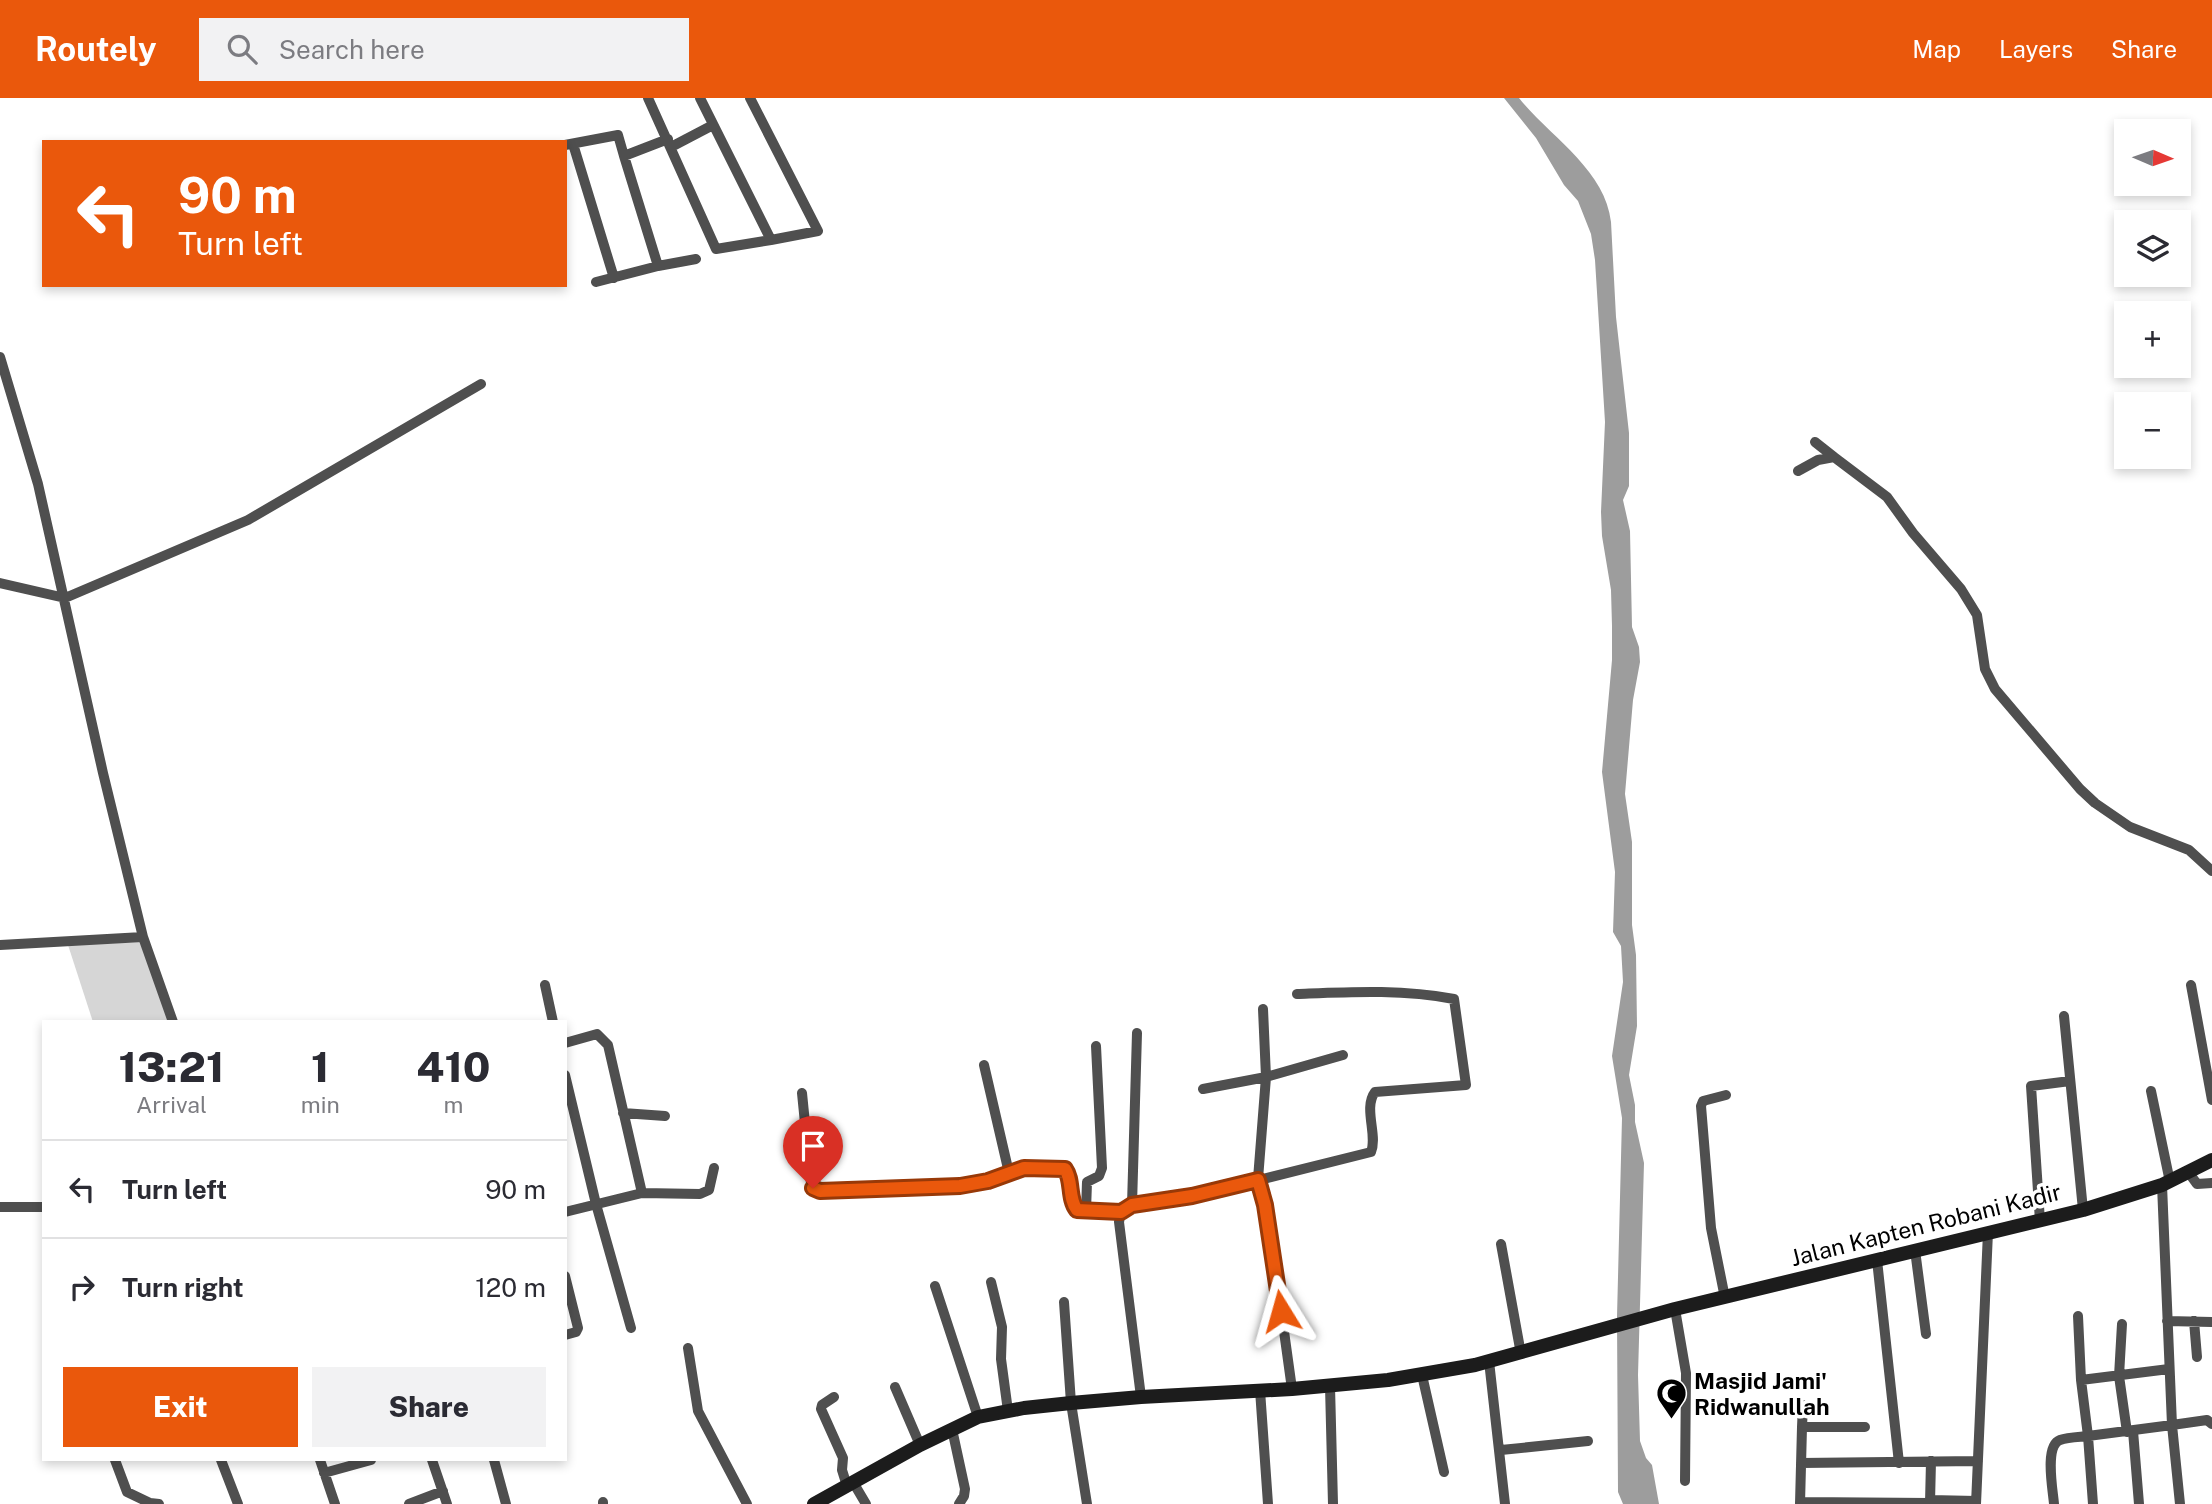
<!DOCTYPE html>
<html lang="en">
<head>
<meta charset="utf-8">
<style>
  :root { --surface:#fff; --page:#f2f2f3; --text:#2b2b33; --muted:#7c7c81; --line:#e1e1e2; --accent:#ea580c }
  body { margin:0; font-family:"Public Sans",sans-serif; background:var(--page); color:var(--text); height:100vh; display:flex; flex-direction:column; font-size:26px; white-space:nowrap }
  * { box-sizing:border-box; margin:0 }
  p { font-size:23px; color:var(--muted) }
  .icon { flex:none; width:38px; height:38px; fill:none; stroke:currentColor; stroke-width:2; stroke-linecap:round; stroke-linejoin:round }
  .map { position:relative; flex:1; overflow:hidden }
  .details { position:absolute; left:42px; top:922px; width:525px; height:441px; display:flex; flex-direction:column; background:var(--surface); border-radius:0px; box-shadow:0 4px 10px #0003 }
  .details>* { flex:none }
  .banner { position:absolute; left:42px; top:42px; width:525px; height:147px; border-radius:0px; box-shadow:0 4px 10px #0003; background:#ea580c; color:#fff; overflow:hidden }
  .needle { width:46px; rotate:92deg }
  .buttons { position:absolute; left:2114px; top:21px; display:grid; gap:14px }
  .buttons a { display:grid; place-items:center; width:77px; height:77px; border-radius:0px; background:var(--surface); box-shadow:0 4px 10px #0003; font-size:35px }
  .pin { position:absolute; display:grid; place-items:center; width:60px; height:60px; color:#fff; margin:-72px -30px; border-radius:50% 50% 50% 0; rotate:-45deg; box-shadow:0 0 7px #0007 }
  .pin .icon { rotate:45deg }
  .me { position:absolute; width:77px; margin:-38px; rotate:352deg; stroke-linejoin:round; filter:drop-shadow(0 0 5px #0008) }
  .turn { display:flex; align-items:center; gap:24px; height:147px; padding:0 21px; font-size:32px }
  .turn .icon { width:91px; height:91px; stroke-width:2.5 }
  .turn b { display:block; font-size:49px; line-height:60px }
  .eta { display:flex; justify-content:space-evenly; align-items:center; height:119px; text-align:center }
  .eta b { font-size:42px; font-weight:800; line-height:49px }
  .button { display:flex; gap:14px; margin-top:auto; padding:14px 21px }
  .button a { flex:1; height:80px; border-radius:0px; background:var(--accent); color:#fff; font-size:28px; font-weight:800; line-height:80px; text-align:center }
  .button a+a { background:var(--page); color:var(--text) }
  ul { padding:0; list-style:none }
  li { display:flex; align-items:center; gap:21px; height:98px; padding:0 21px; border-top:2px solid var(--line) }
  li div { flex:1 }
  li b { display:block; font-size:26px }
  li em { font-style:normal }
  header { display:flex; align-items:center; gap:42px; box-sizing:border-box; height:98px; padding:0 35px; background:var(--accent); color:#fff }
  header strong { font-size:33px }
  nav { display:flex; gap:38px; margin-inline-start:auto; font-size:24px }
  .search { width:490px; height:63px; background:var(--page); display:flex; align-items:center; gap:18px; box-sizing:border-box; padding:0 24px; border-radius:0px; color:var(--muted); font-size:26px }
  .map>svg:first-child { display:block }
</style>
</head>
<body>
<header>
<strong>Routely</strong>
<div class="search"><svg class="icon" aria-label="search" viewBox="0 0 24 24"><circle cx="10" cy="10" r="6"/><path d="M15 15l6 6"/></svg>Search here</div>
<nav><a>Map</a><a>Layers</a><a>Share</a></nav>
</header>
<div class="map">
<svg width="2212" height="1406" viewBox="0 0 2212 1406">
  <rect width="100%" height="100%" fill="#fff"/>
  <path fill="#d6d6d6" d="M142 844 170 924H93L68 847Z"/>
  <path fill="#9d9d9d" d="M1504 0H1519C1550 39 1605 71 1611 124L1616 219 1629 335V388L1623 402 1630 433 1632 529 1639 549 1640 564 1633 602 1625 696 1632 744V827L1636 857 1637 928 1629 977 1635 1007V1024L1644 1065 1638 1277 1640 1343 1646 1360 1652 1367 1659 1406H1623L1618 1394 1617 1219 1622 1020 1612 958 1623 884 1621 848 1613 834 1615 774 1602 674 1612 562V528L1611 492 1602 438 1601 414 1605 324 1595 162 1591 136 1578 103 1564 87 1536 40Z"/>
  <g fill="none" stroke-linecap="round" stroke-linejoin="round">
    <path stroke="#4f4f4f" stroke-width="10" d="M648 0 716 151 771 142
      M700 0 771 142 818 133 750 0
      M573 46 614 180
      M565 47 618 37 624 58 668 41
      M671 49 713 27
      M624 58 658 168 696 161
      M596 184 658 168
      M0 259 38 386 103 675 143 839 173 924
      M1815 344 1834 359
      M1798 373 1818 362 1834 359 1887 399 1913 435 1961 491 1977 517 1985 571 1995 591 2080 691 2095 705 2130 729 2189 752 2212 773
      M0 485 65 500 248 422 481 286
      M0 847 143 839
      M545 887 553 924
      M2191 887 2212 1002
      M1263 911 1266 979 1258 1081 1274 1161 1292 1291
      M2064 918 2083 1112
      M565 945 597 936 608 947 642 1095
      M984 967 1009 1075
      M565 977 596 1106 631 1230
      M1203 991 1266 979 1343 957
      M2151 993 2170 1084
      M802 995 811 1086 816 1093 960 1088 988 1083 1024 1070 1065 1071C1073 1082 1068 1100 1077 1112L1121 1114
      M623 1015 665 1018
      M2189 1075 2197 1086 2212 1085
      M1132 1107 1137 935
      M0 1109H44
      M1086 1113 1087 1084 1099 1078 1102 1070 1096 948
      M565 1114 642 1095 700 1096 709 1092 714 1070
      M2040 1123 2031 988 2070 983
      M1501 1146 1521 1256
      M1915 1152 1926 1236
      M1877 1162 1899 1365
      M565 1178 578 1230 576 1234 565 1237
      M991 1184 1002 1229 1001 1261 1008 1313
      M935 1188 978 1319
      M1725 1200 1711 1130 1701 1008 1703 1003 1726 997
      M1064 1204 1071 1305 1087 1406
      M1675 1211 1686 1275 1685 1383
      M2078 1218 2081 1282 2088 1338 2172 1327 2162 1087
      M2167 1223 2212 1224
      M2194 1223 2197 1259
      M2122 1226 2119 1278 2127 1334
      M688 1250 698 1313 747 1406
      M1489 1263 1505 1406
      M1422 1277 1444 1374
      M2081 1282 2169 1271
      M1330 1288 1333 1406
      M895 1289 920 1347
      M1260 1292 1268 1406
      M834 1299 822 1307 821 1311 843 1360 842 1372 847 1388
      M1141 1299 1119 1124 1121 1114 1132 1107 1203 1096 1371 1054C1378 1037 1363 1010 1375 994L1466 987 1454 901C1401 891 1350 894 1297 896
      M1802 1329 1803 1307
      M952 1331 965 1391 964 1398 959 1406
      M2133 1333 2139 1406
      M1501 1352 1588 1343
      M115 1362 127 1394 150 1405 159 1406
      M221 1362 238 1406
      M320 1362 335 1406
      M432 1362 447 1406
      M494 1362 506 1406
      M1801 1365 1978 1363
      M324 1375 371 1362
      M853 1384 866 1406
      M1930 1402 1976 1403
      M603 1404V1406
      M1800 1404 1930 1405
      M1930 1405 1931 1363
      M409 1406 443 1393
      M1800 1406 1802 1329H1865
      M1976 1406 1988 1134
      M2054 1406C2053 1392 2044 1348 2060 1342 2068 1339 2079 1339 2088 1338L2093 1406
      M2180 1406 2172 1327 2207 1322 2212 1326"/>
    <path stroke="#1c1c1c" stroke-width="14" d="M814 1406 920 1347 978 1319 1024 1310 1071 1305 1141 1299 1292 1291 1388 1282 1475 1267 1675 1211 2083 1112 2162 1087 2212 1062"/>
  </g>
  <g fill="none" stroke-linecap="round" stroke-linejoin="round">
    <defs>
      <path id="route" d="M813 1090 820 1093 960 1088 988 1083 1024 1070 1065 1071C1073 1082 1068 1101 1077 1112L1121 1114 1132 1107 1192 1098 1258 1082 1265 1107 1281 1213"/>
    </defs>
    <use href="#route" stroke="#983908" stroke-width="18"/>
    <use href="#route" stroke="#ea580c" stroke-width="12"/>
  </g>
  <defs>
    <symbol id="mosque-pin" viewBox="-11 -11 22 30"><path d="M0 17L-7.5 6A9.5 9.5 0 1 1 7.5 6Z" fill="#000" stroke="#fff"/><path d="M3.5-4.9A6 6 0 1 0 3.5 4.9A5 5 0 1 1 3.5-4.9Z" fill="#fff"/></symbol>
  </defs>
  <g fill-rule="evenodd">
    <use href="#mosque-pin" x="1654" y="1278" width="35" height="47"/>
  </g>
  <g text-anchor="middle" stroke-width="7" stroke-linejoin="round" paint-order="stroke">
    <g font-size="23" fill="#000" stroke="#fff">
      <text transform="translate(1926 1127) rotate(-14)" y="8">Jalan Kapten Robani Kadir</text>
    </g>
    <g font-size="23" font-weight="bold" fill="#000" stroke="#fff" text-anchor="start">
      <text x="1694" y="1291">Masjid Jami'<tspan x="1694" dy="26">Ridwanullah</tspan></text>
    </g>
  </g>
</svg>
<div class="buttons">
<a><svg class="needle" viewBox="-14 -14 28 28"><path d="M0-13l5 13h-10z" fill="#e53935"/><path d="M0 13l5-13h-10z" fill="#7c7c81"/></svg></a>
<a><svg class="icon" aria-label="layers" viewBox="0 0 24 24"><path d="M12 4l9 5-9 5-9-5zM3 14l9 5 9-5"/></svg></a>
<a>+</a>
<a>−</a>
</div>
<div class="pin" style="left:813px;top:1090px;background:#d93025"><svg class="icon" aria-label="arrive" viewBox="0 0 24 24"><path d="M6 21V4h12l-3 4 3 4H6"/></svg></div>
<svg class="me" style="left:1281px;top:1213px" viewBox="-20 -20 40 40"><path d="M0-17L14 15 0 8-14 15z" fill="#ea580c" stroke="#fff" stroke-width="4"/></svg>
<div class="banner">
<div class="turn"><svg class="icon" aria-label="left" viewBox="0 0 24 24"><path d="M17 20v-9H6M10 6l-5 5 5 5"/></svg><div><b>90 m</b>Turn left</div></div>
</div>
<section class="details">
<div class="eta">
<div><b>13:21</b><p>Arrival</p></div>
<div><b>1</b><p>min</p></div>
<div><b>410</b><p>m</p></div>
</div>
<ul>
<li><svg class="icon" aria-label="left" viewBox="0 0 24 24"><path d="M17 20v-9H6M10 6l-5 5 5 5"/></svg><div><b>Turn left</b></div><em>90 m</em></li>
<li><svg class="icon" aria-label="right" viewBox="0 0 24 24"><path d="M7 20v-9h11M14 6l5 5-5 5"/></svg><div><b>Turn right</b></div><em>120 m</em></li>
</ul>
<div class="button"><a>Exit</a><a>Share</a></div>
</section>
</div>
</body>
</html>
